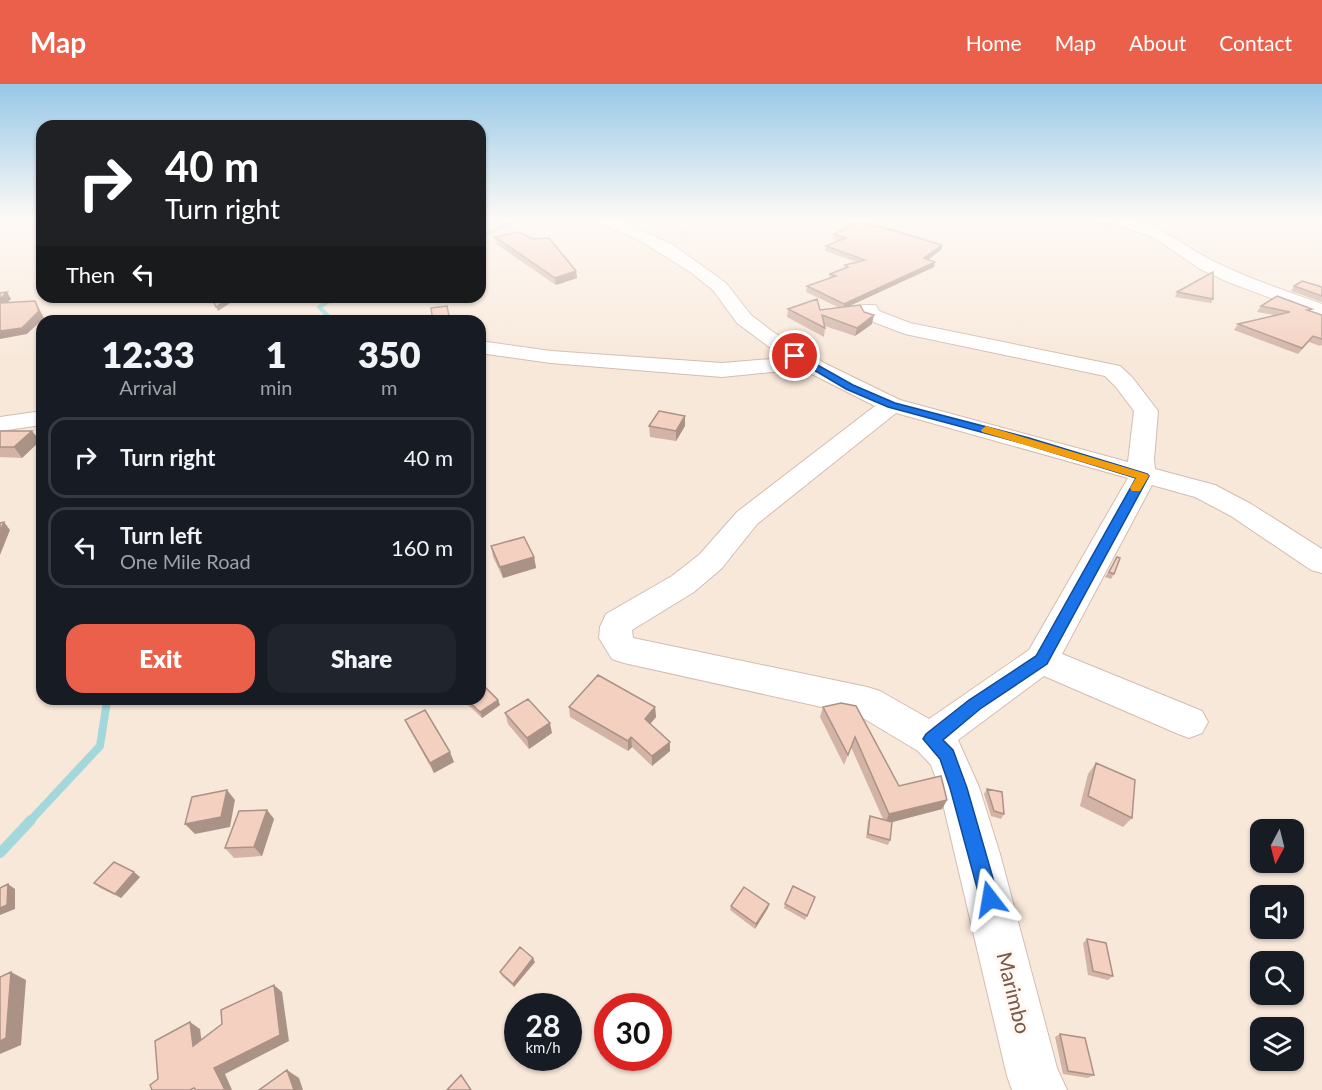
<!DOCTYPE html>
<html lang="en">
<head>
<meta charset="utf-8">
<style>
  :root { --surface:#171b24; --page:#20242c; --text:#f1f3f6; --muted:#9ea1a6; --line:#363941; --accent:#eb604b }
  body { margin:0; font-family:Lato,sans-serif; background:var(--page); color:var(--text); height:100vh; display:flex; flex-direction:column; font-size:22px; white-space:nowrap }
  * { box-sizing:border-box; margin:0 }
  p { font-size:20px; color:var(--muted) }
  .icon { flex:none; width:33px; height:33px; fill:none; stroke:currentColor; stroke-width:2; stroke-linecap:round; stroke-linejoin:round }
  .map { position:relative; flex:1; overflow:hidden }
  .side { position:absolute; left:36px; top:231px; width:450px; height:390px; display:flex; flex-direction:column; background:var(--surface); border-radius:18px; box-shadow:0 2px 4px #0004 }
  .side>* { flex:none }
  .guide { position:absolute; left:36px; top:36px; width:450px; height:183px; border-radius:18px; box-shadow:0 2px 4px #0004; background:#202124; color:#fff; overflow:hidden }
  .needle { width:39px; rotate:187deg }
  .buttons { position:absolute; left:1250px; top:735px; display:grid; gap:12px }
  .buttons a { display:grid; place-items:center; width:54px; height:54px; border-radius:12px; background:var(--surface); box-shadow:0 2px 4px #0004; font-size:30px }
  .speed { position:absolute; left:504px; top:909px; display:flex; gap:12px; font-size:30px; font-weight:700; text-align:center }
  .speed>* { display:grid; place-content:center; width:78px; height:78px; border-radius:50%; background:var(--surface); box-shadow:0 2px 4px #0004; line-height:1 }
  .speed small { font-size:15px; font-weight:400 }
  .speed .limit { border:9px solid #d22; background:#fff; color:#111 }
  .pin { position:absolute; display:grid; place-items:center; width:51px; height:51px; color:#fff; margin:-26px; border:3px solid #fff; border-radius:50%; box-shadow:0 2px 6px #0007 }
  .me { position:absolute; width:66px; margin:-33px; rotate:346deg; stroke-linejoin:round; filter:drop-shadow(0 0 4px #0008) }
  .turn { display:flex; align-items:center; gap:21px; height:126px; padding:0 30px; font-size:27px }
  .turn .icon { width:78px; height:78px; stroke-width:2.5 }
  .turn b { display:block; font-size:42px; line-height:51px }
  .then { display:flex; align-items:center; height:57px; padding:0 30px; background:#0003; gap:12px; font-size:22px }
  .eta { display:flex; justify-content:space-evenly; align-items:center; height:102px; text-align:center }
  .eta b { font-size:36px; font-weight:800; line-height:42px }
  .action { display:flex; gap:12px; margin-top:auto; padding:12px 30px }
  .action a { flex:1; height:69px; border-radius:18px; background:var(--accent); color:#fff; font-size:24px; font-weight:800; line-height:69px; text-align:center }
  .action a+a { background:var(--page); color:var(--text) }
  ul { padding:0; list-style:none }
  li { display:flex; align-items:center; gap:18px; height:81px; margin:0 12px 9px; padding:0 18px; border:3px solid var(--line); border-radius:18px }
  li div { flex:1 }
  li b { display:block; font-size:22px }
  li em { font-style:normal }
  header { display:flex; align-items:center; gap:36px; box-sizing:border-box; height:84px; padding:0 30px; background:var(--accent); color:#fff }
  header strong { font-size:28px }
  nav { display:flex; gap:33px; margin-inline-start:auto; font-size:21px }
  .map>svg:first-child { display:block }
</style>
</head>
<body>
<header>
<strong>Map</strong>
<nav><a>Home</a><a>Map</a><a>About</a><a>Contact</a></nav>
</header>
<div class="map">
<svg width="1322" height="1006" viewBox="0 0 1322 1006">
  <rect width="100%" height="100%" fill="#fdf4ea"/>
  <path fill="#f8e8da" fill-rule="evenodd" d="M0 135H42V213H480V135H1322V1006H0ZM42 237H480V615H42ZM1260 746H1293V778H1260ZM1260 812H1293V844H1260ZM1260 878H1293V910H1260ZM518 922H568V974H518ZM608 922H658V974H608ZM1260 944H1293V976H1260Z"/>
  <g fill="none" stroke-linecap="round" stroke-linejoin="round">
    <path stroke="#a2d7db" stroke-width="4" d="M480 153 518 135
      M331 235 319 223 336 213"/>
    <path stroke="#a2d7db" stroke-width="4.5" d="M330 234 333 237"/>
    <path stroke="#a2d7db" stroke-width="8" d="M30 737 100 662 107 617 105 615"/>
    <path stroke="#a2d7db" stroke-width="10" d="M0 769 31 736"/>
    <defs>
      <path id="minor" d="M595 135H616L673 161 726 199 751 231 773 248 826 280 900 316 1128 378 1134 327 1116 303 1105 292 905 250 863 234 859 225 862 221H876L879 227 910 239 1120 282 1132 293 1158 327 1154 375 1155 385 1215 401 1251 420 1322 465V489L1311 486 1231 432 1195 413 1152 401 1062 570 1202 627 1208 638 1202 649 1189 654 1176 649 1044 592 958 656 979 703 1000 770 1057 984 1067 1006H1012L1007 992 939 703 931 681 918 667 858 631 624 579 612 575 599 554 600 543 606 530 672 492 700 470 737 428 875 322 802 285 722 293 551 279 480 269V257L551 267 722 279 784 274 737 239 713 206 690 188 641 157 598 138ZM896 329 1128 394 1029 566 929 635 880 607 867 603 633 554 632 546 694 508 722 484 757 440Z
        M1106 135C1158 133 1174 158 1215 178 1249 195 1286 207 1322 220V233L1228 198 1200 185 1155 154 1109 138Z
        M42 327V341L0 347V333Z"/>
    </defs>
    <use href="#minor" stroke="#d3bdb1" stroke-width="2"/>
    <path stroke="#dab3a2" stroke-width="2" stroke-dasharray="1 2" stroke-linecap="butt" d="M673 137 686 150 678 154"/>
    <use href="#minor" fill="#fff" fill-rule="evenodd"/>
  </g>
  <path fill="#d2b3a5" d="M1097 135H1111L1116 136 1113 142 1095 141Z
    M834 150 942 161 941 166 928 176 935 178 934 183 849 222 872 240 855 252 825 242V244L824 253 787 233 788 225 820 226 840 224 806 208 807 202 829 195 830 190 845 184V181L857 178 825 167 826 162 839 157 833 155Z
    M495 153 576 187 577 194 556 201 496 160Z
    M1294 202 1322 203V218L1291 207Z
    M1177 208 1213 215 1211 219 1175 213Z
    M1261 222 1310 227 1322 231V261L1320 262 1309 258 1298 270 1234 246 1238 240 1275 231 1257 228Z
    M649 342H685L676 357 650 353Z
    M0 347 40 357 22 374 0 373Z
    M491 462 534 473 536 484 503 494 493 473Z
    M1117 473 1114 490 1111 495 1105 493Z
    M465 615 498 616 500 621 482 634 466 619Z
    M841 619 899 702 947 716 942 725 892 738 890 756 888 761 866 754 868 737 870 732 883 735 851 663 844 681 820 633 823 623Z
    M569 623H655L656 633 650 640 670 667 652 682 632 663 628 667 570 633Z
    M505 629 552 649 529 665 508 640Z
    M405 636 454 678 434 689 410 646Z
    M1096 679 1132 734 1123 743 1080 722 1088 690Z
    M987 705 1004 730 1001 735 991 732 984 710Z
    M267 726 274 735 262 772 234 774 225 764Z
    M140 793 121 814 100 804 94 799Z
    M815 813 805 836 784 824 785 820Z
    M769 820 768 824 755 845 730 826 731 822Z
    M1087 855 1113 892 1108 896 1088 891 1083 859Z
    M535 878 514 903 502 892 500 888Z
    M1060 950 1094 991 1088 994 1063 990 1055 953Z"/>
  <path fill="#ab9286" d="M643 135H675L643 139Z
    M942 161 941 166 923 179 924 174Z
    M935 178 934 183 843 225 844 220Z
    M576 187 577 194 556 201 555 194Z
    M7 208 11 215 0 226V215Z
    M231 213H239L218 227 216 223Z
    M35 217 44 234 27 250 0 255V247Z
    M874 231 872 240 855 252 857 244Z
    M685 332V342L676 357V347Z
    M32 347 40 357 22 374 14 363Z
    M4 438 10 446 0 471V447Z
    M534 473 536 484 503 494 500 483Z
    M498 616 500 621 482 634 480 628Z
    M655 623 656 633 646 645 645 635Z
    M550 639 552 649 529 665 527 654Z
    M631 653 632 663 628 667V657Z
    M670 658V667L652 682V672Z
    M450 668 454 678 434 689 430 679Z
    M227 706 235 716 230 743 195 750 185 740Z
    M947 716 942 725 885 740 889 730Z
    M267 726 274 735 262 772 254 763Z
    M134 788 140 793 121 814 115 810Z
    M8 800 15 805V825L0 831V824Z
    M769 820 768 824 755 845 756 840Z
    M533 874 535 878 514 903 513 900Z
    M11 888 26 896 21 961 0 970V957Z
    M274 901 282 908 289 957 225 990 232 1006H225L214 984Z
    M190 938 200 945 203 968 193 962Z
    M287 986 299 994 303 1006H294Z"/>
  <path fill="#f4d0c0" stroke="#ab9286" stroke-width="1.5" d="M1097 135H1111L1116 136H1097Z
    M858 138 885 144 942 161 924 174 935 178 844 220 807 202 836 192 830 190 848 183 845 181 865 176 826 162 846 154 834 150Z
    M518 148 533 155 549 154 576 187 555 194 495 153Z
    M1213 188V215L1177 208Z
    M1302 197 1322 203V212L1294 202Z
    M7 208 0 215V209Z
    M1277 212 1312 225 1307 226 1322 231V255L1313 252 1302 264 1238 240 1290 228 1261 222Z
    M211 213H231L216 223Z
    M817 215 820 226 860 221 864 228 874 231 857 244 822 231 825 244 788 225Z
    M35 217 39 227 22 244 0 247V219Z
    M447 222 450 237H433L431 224Z
    M659 327 685 332 676 347 649 342Z
    M0 347H32L14 363H0Z
    M4 438 0 447V439Z
    M524 453 534 473 500 483 491 462Z
    M1117 473 1120 474 1114 490 1109 488Z
    M598 591 655 623 645 635 670 658 652 672 631 653 628 657 569 623Z
    M483 601 498 616 480 628 466 615H480V603Z
    M528 615 550 639 527 654 505 629Z
    M841 619 856 622 899 702 941 692 947 716 889 730 855 653 848 671 823 623Z
    M425 626 450 668 430 679 405 636Z
    M1096 679 1135 696 1132 734 1088 712Z
    M987 705 1002 708 1004 730 994 727Z
    M227 706 221 733 185 740 192 713Z
    M267 726 254 763 225 764 239 727Z
    M870 732 892 738 890 756 868 750Z
    M114 778 134 788 115 810 94 799Z
    M8 800 7 821 0 824V804Z
    M793 802 815 813 807 832 785 820Z
    M744 803 769 820 756 840 731 822Z
    M1087 855 1106 859 1113 892 1093 887Z
    M520 863 533 874 513 900 500 888Z
    M11 888 6 954 0 957V893Z
    M274 901 280 951 214 984 225 1006H196L194 1004 190 1006H152L150 1001 158 995 155 957 190 938 193 962 222 940 221 926Z
    M1060 950 1085 954 1094 991 1068 987Z
    M287 986 294 1006H259Z
    M461 991 471 1006H447Z"/>
  <linearGradient id="sky" x2="0" y2="1"><stop stop-color="#96c8e8"/><stop offset="0.49" stop-color="#fefaf6"/><stop offset="1" stop-color="#fefaf6" stop-opacity="0"/></linearGradient>
  <rect width="1322" height="276" fill="url(#sky)"/>
  <path fill="#1a73e8" stroke="#114b97" stroke-width="1.5" d="M792 270H798L853 301 895 319 1029 354 1147 390 1149 392 1047 580 980 625 943 656 953 666 967 704 999 815 997 822 990 825 983 822 980 815 950 704 940 675 923 655 926 650 969 616 1036 572 1136 394 1022 359 888 323 846 305 792 273Z"/>
  <path fill="#f59e0b" d="M986 342 1147 390 1149 392 1140 407H1132L1130 404 1136 394 982 348 981 346Z"/>
  <g text-anchor="middle" stroke-width="6" stroke-linejoin="round" paint-order="stroke">
    <g font-size="21" fill="#7a584b" stroke="#fff8f1">
      <text transform="translate(1013 909) rotate(76)" y="7">Marimbo</text>
    </g>
  </g>
</svg>
<div class="buttons">
<a><svg class="needle" viewBox="-14 -14 28 28"><path d="M0-13l5 13h-10z" fill="#e53935"/><path d="M0 13l5-13h-10z" fill="#9ea1a6"/></svg></a>
<a><svg class="icon" aria-label="sound" viewBox="0 0 24 24"><path d="M4 9h4l5-4v14l-5-4H4zM17 9q2 3 0 6"/></svg></a>
<a><svg class="icon" aria-label="search" viewBox="0 0 24 24"><circle cx="10" cy="10" r="6"/><path d="M15 15l6 6"/></svg></a>
<a><svg class="icon" aria-label="layers" viewBox="0 0 24 24"><path d="M12 4l9 5-9 5-9-5zM3 14l9 5 9-5"/></svg></a>
</div>
<div class="speed"><div>28<small>km/h</small></div><div class="limit">30</div></div>
<div class="pin" style="left:795px;top:272px;background:#d93025"><svg class="icon" aria-label="arrive" viewBox="0 0 24 24"><path d="M6 21V4h12l-3 4 3 4H6"/></svg></div>
<svg class="me" style="left:990px;top:815px" viewBox="-20 -20 40 40"><path d="M0-17L14 15 0 8-14 15z" fill="#1a73e8" stroke="#fff" stroke-width="4"/></svg>
<div class="guide">
<div class="turn"><svg class="icon" aria-label="right" viewBox="0 0 24 24"><path d="M7 20v-9h11M14 6l5 5-5 5"/></svg><div><b>40 m</b>Turn right</div></div>
<div class="then">Then<svg class="icon" aria-label="left" viewBox="0 0 24 24"><path d="M17 20v-9H6M10 6l-5 5 5 5"/></svg></div>
</div>
<section class="side">
<div class="eta">
<div><b>12:33</b><p>Arrival</p></div>
<div><b>1</b><p>min</p></div>
<div><b>350</b><p>m</p></div>
</div>
<ul>
<li><svg class="icon" aria-label="right" viewBox="0 0 24 24"><path d="M7 20v-9h11M14 6l5 5-5 5"/></svg><div><b>Turn right</b></div><em>40 m</em></li>
<li><svg class="icon" aria-label="left" viewBox="0 0 24 24"><path d="M17 20v-9H6M10 6l-5 5 5 5"/></svg><div><b>Turn left</b><p>One Mile Road</p></div><em>160 m</em></li>
</ul>
<div class="action"><a>Exit</a><a>Share</a></div>
</section>
</div>
</body>
</html>
